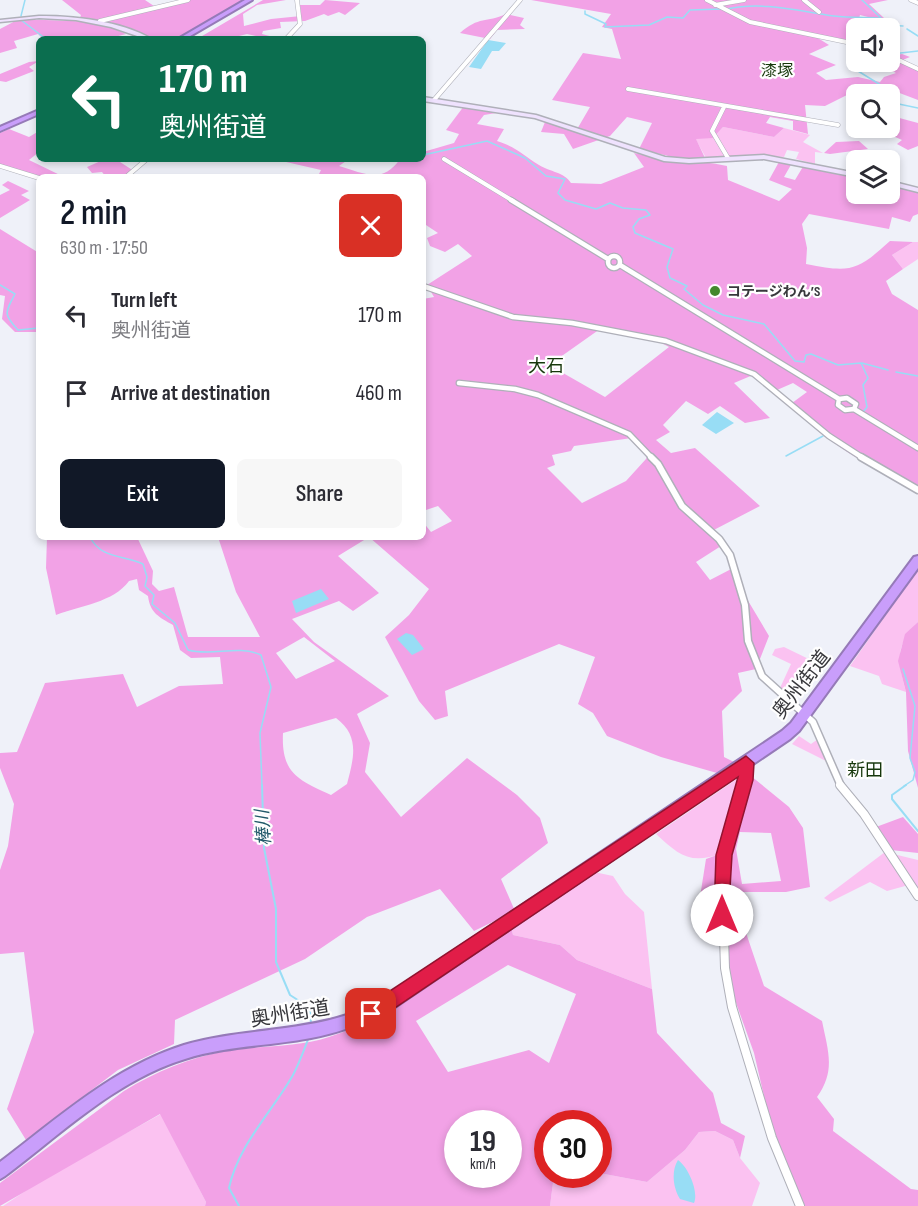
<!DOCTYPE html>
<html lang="en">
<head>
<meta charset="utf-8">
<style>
  :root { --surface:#fff; --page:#f7f7f7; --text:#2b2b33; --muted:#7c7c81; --accent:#111827 }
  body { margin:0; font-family:"Sofia Sans Condensed","Noto Sans JP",sans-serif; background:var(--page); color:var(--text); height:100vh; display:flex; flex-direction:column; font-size:22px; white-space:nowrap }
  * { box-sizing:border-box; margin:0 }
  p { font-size:20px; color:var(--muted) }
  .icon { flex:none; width:33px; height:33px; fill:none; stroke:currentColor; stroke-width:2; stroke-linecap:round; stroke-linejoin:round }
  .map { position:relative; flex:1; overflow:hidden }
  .drawer { position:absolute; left:36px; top:174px; width:390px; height:366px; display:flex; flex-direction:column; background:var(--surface); border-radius:9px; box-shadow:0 3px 9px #0003 }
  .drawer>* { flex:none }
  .hud { position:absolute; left:36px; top:36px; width:390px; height:126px; border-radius:9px; box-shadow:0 3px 9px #0003; background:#0b6e4f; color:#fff; overflow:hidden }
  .fabs { position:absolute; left:846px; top:18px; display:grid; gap:12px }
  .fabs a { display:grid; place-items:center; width:54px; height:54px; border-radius:9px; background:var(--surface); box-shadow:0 3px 9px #0003; font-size:30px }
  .speed { position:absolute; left:444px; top:1110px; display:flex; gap:12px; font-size:30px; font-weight:700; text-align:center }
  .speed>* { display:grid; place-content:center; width:78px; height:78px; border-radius:50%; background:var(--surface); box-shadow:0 3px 9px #0003; line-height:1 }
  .speed small { font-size:15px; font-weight:400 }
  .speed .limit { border:9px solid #d22; background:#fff; color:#111 }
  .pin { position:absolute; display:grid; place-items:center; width:51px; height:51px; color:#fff; margin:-26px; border-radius:12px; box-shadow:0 3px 9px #0006 }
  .me { position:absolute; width:66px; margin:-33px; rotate:0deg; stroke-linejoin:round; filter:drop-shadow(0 0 4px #0008) }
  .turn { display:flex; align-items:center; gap:21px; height:126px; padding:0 24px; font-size:27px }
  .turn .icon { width:78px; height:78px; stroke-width:2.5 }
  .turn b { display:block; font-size:42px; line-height:51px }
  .round { display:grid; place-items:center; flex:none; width:63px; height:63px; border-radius:9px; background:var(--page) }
  .summary { display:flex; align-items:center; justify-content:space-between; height:102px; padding:0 24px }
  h1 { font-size:36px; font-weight:600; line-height:45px; color:var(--accent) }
  .button { display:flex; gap:12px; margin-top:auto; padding:12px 24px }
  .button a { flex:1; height:69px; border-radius:9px; background:var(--accent); color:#fff; font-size:24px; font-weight:600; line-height:69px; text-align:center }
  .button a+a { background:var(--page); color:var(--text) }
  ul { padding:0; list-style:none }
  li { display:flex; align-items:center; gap:18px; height:78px; padding:0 24px }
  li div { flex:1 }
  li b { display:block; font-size:22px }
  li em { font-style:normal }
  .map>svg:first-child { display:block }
</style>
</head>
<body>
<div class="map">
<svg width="918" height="1206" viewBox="0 0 918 1206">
  <rect width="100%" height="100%" fill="#eff1f9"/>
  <path fill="#fbc2f1" d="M723 127 774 137 784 128 810 135 803 142 823 153 815 152V164L796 159 799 152 787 150 784 157 750 155 706 158 695 138H713Z
    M913 242H918V259L903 269 892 255Z
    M918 569V622C894 646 898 662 906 692L882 684 879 676 850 666Z
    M784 647 819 664 791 699 780 688 791 664 772 655 775 649Z
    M799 736 811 744 818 739 826 761 792 744Z
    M737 779 741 781 727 821 720 854C689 865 678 854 656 834Z
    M885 852 918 860V887L905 886 887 891 870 882 830 902 824 898Z
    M594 872 613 876 625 894 644 912 652 989 577 960 560 945 513 935 511 927Z
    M161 1114 206 1202 205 1206H3L42 1180Z
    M715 1131 733 1140 740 1158 760 1183 752 1206H550L554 1175 599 1173 647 1182 685 1150 699 1132Z"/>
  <path fill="#f2a2e6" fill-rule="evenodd" d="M62 0H145L154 6 182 0H246L177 39H153L107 21 80 18 81 15Z
    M263 0H286L257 5 243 14 244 26 271 19 301 16 300 5H320L325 0 360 3 345 15 339 12 328 16 324 14 305 21 280 22 281 28 263 31 262 34 281 39H259L260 37 247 34 227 39H197Z
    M531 0H888L869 4 884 18 880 20 860 15 858 22 864 27 856 28V33L847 41 813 35 829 45 809 54 836 65 816 73 826 80 858 77 880 82 884 77 896 73 876 62H890V56L902 54 910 57 900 61 918 71V100L889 89V94L847 95 825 106 805 105 808 134 793 130V121L770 117 766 123 784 128 774 137 723 127 713 138 696 139 705 158H677L639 149 652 123 627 117 610 136 573 149 564 134 541 132 545 122 576 131 590 107 552 100 583 53 621 59 612 29 602 27 611 14Z
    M506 14 524 18 520 25 525 29 497 30 490 39 460 33C479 16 486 23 506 14Z
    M19 19 98 22 126 34 107 39H43L38 34 14 41 17 48 0 53V29Z
    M39 61 29 67 34 71 6 82 0 81V74L29 62Z
    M464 106 502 112 484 115 477 124 504 129 497 141C516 147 523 155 539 165 550 172 564 172 571 183L601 184 644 167 634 153C665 161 696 159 727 166L728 180 779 201 792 189 769 180 780 160 792 163 784 177 795 180 804 165 856 176V194H890V184L918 191V214L913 216 910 222 892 217 889 229 809 214 802 224 807 248 806 264C851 273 857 271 890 241L913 242 892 255 903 269 886 281 892 294 918 310V493C881 472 814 438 792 403L807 392 793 383 777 390 753 375 734 383 770 418 745 423 720 406 708 414 686 401 663 425 670 432 656 440 671 453 695 448 760 506 708 533 721 546 696 562 710 580 737 566 744 594 769 636 756 669 738 673 742 691 722 711 724 757 736 763 717 773 661 757 607 736 593 713 578 704 595 657 559 644 445 691 448 716 435 720 419 701 385 637 409 615 429 589 369 537 338 556 379 593 353 611 339 601 292 619 314 642 389 696 357 714 370 743 365 772 401 817 467 758 517 795 540 818 548 843 501 879 515 911 474 931 440 889 367 917 305 959 175 1020 174 1044 118 1070 26 1140 7 1109 34 1032 24 952 0 954V870L8 846 14 804 0 768V753L17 752 45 683 123 674 137 707 179 686 223 684 220 657 191 658 180 650 173 625C159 617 150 613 148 596L139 590 137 579 129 581C114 602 80 606 56 615L46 568 47 537H137L153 571 152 584 159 591 174 587 188 637H260L236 592 218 537H423V522L431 532 452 521 438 506 423 511V299L434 297 427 285 472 256 458 244 445 252 430 246 427 238 438 233 423 223V177H328L319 174 321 170 273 159H349L339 166C364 173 382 185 400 159H423V152L454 143 459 134 446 130ZM600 329 656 340 669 347 605 397 549 365ZM632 438 648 455 646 459 626 481 582 503 547 468 555 465 552 455 571 451 574 446ZM304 637 335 661 296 679 276 653ZM336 718C360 736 354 757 347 784L331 795C298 780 281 773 283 733Z
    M892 116 918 123V146L908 150 897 144 902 140 882 131 890 127V117Z
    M9 129 29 137 39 131V152L29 160 64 177H39L0 165V133Z
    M859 141 868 149 830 154 824 153 836 142Z
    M103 160 120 162 134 171 128 177H106L102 172 92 173 87 167Z
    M8 181 29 191 21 195 30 200 0 218V195L10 190 2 185Z
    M0 229 39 253V332H15L2 319 5 296 0 295Z
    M918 622V788L908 751 906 692 898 661 905 634Z
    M751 776 789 807 803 828 810 887 786 892H741L742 921 764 986 822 1021C828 1051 836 1071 817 1097L834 1119 833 1131 911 1189 918 1190V1206H804L773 1135 754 1053 735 1000 718 929 716 903 700 897 706 859 720 854 727 821 741 781ZM740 832 771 833 781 881 742 884 736 849Z
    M903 817 918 834V853L891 850 876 827Z
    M511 927 513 935 560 945 577 960 652 989 657 1033 713 1093 721 1123 745 1136 740 1158 733 1140 715 1131 699 1132 685 1150 647 1182 599 1173 598 1124H548V1174L554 1175 550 1206H205L206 1202 160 1114 0 1206V1183L124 1091C155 1072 189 1058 225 1051 259 1045 296 1048 329 1037 393 1017 455 965 511 927ZM508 965 576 994 549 1063 529 1050 448 1072 416 1021ZM458 1124H508V1174H458Z"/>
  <path fill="#98ddf5" d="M488 40 506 43 499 51H492L481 69 469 67Z
    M717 412 734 423 716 434 702 425Z
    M321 589 329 599 296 613 292 601Z
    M406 633 413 635 424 649 412 655 397 639Z
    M678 1160C688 1167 699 1191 694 1203L680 1199C673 1188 671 1171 678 1160Z"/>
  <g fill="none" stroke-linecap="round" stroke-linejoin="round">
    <path stroke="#98ddf5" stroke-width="1.5" d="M862 0 881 18
      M727 9C763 1 798 11 834 16 850 18 865 17 881 18L885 25 903 26
      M585 11V14L606 24 605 27 649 25 667 17 683 18 690 10 722 9
      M21 16 25 0
      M21 20 46 39
      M907 29 918 36
      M892 54 918 51
      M879 62 876 66H866L867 69 858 71 892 92 894 103 918 108
      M423 155 487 141 525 158 546 176 565 179 558 193 565 200 596 209 610 203 623 208 646 210 650 215 639 219 633 227 635 233 673 249 667 267 670 278 687 286 684 289 703 305 723 315 764 324 795 361 804 362 806 355 811 354 838 365 861 363 868 378 863 385 867 407 863 412
      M0 285 15 294C5 313 3 314 18 330L39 328
      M862 363 888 370
      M896 372 918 376
      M786 456 823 436
      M90 537C101 559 123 555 143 564L147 577 145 586 154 595 152 604 175 623 188 650C213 657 237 644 261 655L271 687 260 733 262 786
      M903 669 915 706 910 758 915 772 913 780 904 786"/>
    <path stroke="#98ddf5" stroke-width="2" d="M262 785 264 848 276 909V962L290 995 304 1004 310 1012 311 1023
      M906 785 892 795V799L918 831
      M239 1206 229 1188C238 1145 272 1112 293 1075 299 1064 304 1050 309 1037"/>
    <defs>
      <path id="street-far3" d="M707 0 750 22 856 44
        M804 0 819 12
        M911 0 918 3
        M715 5 744 0
        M100 21 188 0
        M286 39 300 24 297 0
        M890 56 918 69
        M628 89 838 125
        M434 100 520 0
        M724 107 712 131 728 158
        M444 159 513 201
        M0 166 39 178
        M126 177 147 159"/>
      <path id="street-far2" d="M511 200 608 259
        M608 262a6 6 0 1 1 12 0a6 6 0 1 1-12 0Z
        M620 265 839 399
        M423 286 513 317 572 323 666 341 754 374 829 436 863 458
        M459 383 515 389 538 395 629 434 652 458
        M847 398 856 404 854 409 845 410 838 405 839 399Z
        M854 409 918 448"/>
      <path id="street-far1" d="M651 457 658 464 682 506 719 539 730 555 745 605 748 641 762 676 813 722 841 786
        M861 457 918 490
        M743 786 746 763"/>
      <path id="street" d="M743 785 722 875 725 968 732 1007 772 1138 800 1206
        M840 785 864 814 918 896"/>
      <path id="secondary" d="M39 16C76 16 120 21 152 39H146L111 27 76 20 39 18 0 22V20Z
        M423 97 536 115 665 157 689 159 764 155 856 173V177L764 159 689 163 664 161 535 118 423 101Z
        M890 181 918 188V192L890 185Z"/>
      <path id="highway" d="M245 0H252L185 39H178Z
        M39 110V114L0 131V127Z
        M918 556V568L799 731 790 739 389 1011C364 1023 339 1033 311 1038 269 1046 226 1046 185 1059 116 1080 61 1134 5 1176L0 1179V1162C58 1118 114 1067 184 1045 234 1030 287 1032 337 1018 352 1014 365 1008 379 1001L782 731 791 723 914 557Z"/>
    </defs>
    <use href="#street-far3" stroke="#afb0b9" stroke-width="5"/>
    <use href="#street-far2" stroke="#afb0b9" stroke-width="7"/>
    <use href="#street-far1" stroke="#afb0b9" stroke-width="9"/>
    <use href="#street" stroke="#afb0b9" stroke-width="10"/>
    <use href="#secondary" stroke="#afb0b9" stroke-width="3"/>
    <use href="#highway" stroke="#967ab8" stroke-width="4"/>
    <use href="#street-far3" stroke="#fff" stroke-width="4"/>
    <use href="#street-far2" stroke="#fff" stroke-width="4.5"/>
    <use href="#street-far1" stroke="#fff" stroke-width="6"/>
    <use href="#street" stroke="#fff" stroke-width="8"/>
    <use href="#secondary" fill="#efe2fe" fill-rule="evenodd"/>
    <use href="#highway" fill="#c99efb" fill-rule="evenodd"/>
  </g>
  <path fill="#e11d48" stroke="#92132f" stroke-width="1.5" d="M746 756 754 763 753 780 732 855 728 921 722 924 716 921 714 915 716 855 738 777 377 1020 371 1023 364 1020 362 1014 364 1008Z"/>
  <circle fill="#44882c" stroke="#fefefe" stroke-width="2" cx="715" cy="291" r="6"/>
  <g text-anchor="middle" stroke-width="4.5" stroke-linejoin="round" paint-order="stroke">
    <g font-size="14" font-weight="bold" fill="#38383c" stroke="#fefefe" text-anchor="start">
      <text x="727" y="296">コテージわん’S</text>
    </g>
    <g font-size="16" fill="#16370b" stroke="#fefefe">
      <text x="777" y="76">漆塚</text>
    </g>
    <g font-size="18" fill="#16370b" stroke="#fefefe">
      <text x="546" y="372">大石</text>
      <text x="865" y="776">新田</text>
    </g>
    <g font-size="18" font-style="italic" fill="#215869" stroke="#fefefe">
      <text transform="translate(263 828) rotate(-94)" y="6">棒川</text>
    </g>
    <g font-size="20" fill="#38383c" stroke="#fefefe">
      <text transform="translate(801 684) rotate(-52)" y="7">奥州街道</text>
      <text transform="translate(290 1013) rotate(-9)" y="7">奥州街道</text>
    </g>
  </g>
</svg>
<div class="fabs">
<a><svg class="icon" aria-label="sound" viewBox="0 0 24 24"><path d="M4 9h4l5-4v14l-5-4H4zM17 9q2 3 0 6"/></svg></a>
<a><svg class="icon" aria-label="search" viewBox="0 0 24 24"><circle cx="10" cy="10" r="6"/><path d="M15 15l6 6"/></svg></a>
<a><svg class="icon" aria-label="layers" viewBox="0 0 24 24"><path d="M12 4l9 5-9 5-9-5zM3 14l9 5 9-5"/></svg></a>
</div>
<div class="speed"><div>19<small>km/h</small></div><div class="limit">30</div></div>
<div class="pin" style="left:371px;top:1014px;background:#d93025"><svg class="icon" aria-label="arrive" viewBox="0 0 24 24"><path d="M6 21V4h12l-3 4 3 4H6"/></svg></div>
<svg class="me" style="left:722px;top:915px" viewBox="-20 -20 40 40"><circle r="19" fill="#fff"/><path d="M0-13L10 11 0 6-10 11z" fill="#e11d48"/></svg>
<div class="hud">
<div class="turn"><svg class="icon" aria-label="left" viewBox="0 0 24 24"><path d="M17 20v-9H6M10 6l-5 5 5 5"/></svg><div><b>170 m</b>奥州街道</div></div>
</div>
<section class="drawer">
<div class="summary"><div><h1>2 min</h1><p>630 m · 17:50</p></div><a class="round" style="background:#d93025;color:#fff"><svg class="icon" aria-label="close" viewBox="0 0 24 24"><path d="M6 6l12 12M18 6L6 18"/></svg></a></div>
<ul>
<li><svg class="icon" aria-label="left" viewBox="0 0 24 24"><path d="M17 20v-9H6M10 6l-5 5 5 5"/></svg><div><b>Turn left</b><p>奥州街道</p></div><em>170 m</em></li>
<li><svg class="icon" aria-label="arrive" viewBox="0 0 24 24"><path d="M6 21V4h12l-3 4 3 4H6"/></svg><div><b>Arrive at destination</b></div><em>460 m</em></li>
</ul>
<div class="button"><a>Exit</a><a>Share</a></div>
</section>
</div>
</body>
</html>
